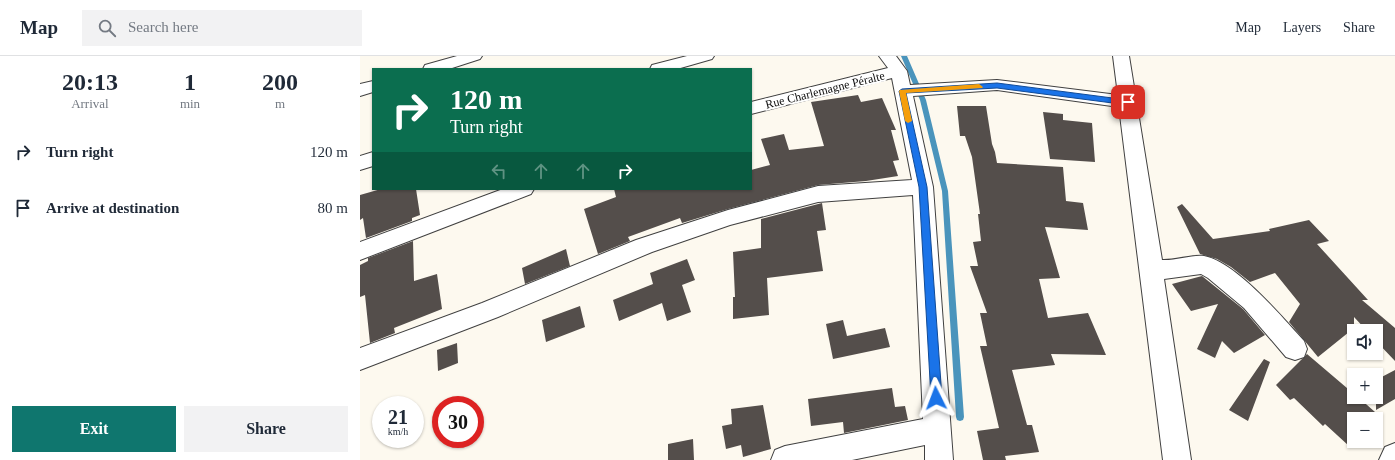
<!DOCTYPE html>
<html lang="en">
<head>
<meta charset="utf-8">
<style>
  :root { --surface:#fff; --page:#f2f2f3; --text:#1f2937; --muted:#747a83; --line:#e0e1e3; --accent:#0f766e }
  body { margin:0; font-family:"Times New Roman",serif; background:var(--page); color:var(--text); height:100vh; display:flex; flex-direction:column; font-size:15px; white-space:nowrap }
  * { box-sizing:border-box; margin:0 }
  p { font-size:13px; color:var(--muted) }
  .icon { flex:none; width:22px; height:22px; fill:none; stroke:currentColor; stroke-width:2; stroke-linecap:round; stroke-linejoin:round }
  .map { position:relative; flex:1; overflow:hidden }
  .sheet { display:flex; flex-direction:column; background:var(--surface); width:360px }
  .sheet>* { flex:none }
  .guide { position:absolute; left:12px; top:12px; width:380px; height:122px; border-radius:0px; box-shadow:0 1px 3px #0004; background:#0b6e4f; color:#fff; overflow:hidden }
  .fabs { position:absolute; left:987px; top:268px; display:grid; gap:8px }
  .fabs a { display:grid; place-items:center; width:36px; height:36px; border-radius:0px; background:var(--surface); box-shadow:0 1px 3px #0004; font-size:20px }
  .speed { position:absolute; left:12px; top:340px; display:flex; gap:8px; font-size:20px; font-weight:700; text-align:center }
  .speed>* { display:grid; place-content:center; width:52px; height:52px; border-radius:50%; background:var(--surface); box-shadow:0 1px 3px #0004; line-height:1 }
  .speed small { font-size:10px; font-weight:400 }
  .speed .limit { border:6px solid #d22; background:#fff; color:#111 }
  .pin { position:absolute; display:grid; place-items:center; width:34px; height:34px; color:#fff; margin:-17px; border-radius:8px; box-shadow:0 2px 6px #0006 }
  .me { position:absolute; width:44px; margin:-22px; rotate:357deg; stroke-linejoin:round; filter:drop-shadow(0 0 3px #0008) }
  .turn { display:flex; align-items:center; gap:14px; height:84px; padding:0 12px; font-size:18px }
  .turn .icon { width:52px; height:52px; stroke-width:2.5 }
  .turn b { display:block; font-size:28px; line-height:34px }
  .lanes { display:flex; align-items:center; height:38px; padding:0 12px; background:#0003; justify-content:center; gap:20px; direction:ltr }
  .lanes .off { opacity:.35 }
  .eta { display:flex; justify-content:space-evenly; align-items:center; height:68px; text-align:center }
  .eta b { font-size:24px; font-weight:800; line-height:28px }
  .button { display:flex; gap:8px; margin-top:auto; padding:8px 12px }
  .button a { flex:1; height:46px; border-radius:0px; background:var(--accent); color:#fff; font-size:16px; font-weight:800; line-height:46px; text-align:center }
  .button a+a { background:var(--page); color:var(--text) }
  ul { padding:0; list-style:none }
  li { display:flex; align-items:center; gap:12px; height:56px; padding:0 12px }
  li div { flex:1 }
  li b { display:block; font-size:15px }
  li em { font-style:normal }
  header { display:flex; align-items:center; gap:24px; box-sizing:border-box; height:56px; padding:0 20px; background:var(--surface); border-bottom:1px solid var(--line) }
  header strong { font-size:19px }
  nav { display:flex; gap:22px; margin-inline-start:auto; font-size:14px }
  .search { width:280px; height:36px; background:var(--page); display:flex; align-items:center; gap:10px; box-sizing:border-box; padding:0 14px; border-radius:0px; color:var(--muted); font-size:15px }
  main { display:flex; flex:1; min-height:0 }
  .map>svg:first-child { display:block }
</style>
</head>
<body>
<header>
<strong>Map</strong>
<div class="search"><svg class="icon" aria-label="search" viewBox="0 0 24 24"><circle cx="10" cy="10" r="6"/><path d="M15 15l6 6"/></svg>Search here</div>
<nav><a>Map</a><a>Layers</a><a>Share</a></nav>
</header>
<main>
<section class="sheet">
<div class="eta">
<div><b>20:13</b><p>Arrival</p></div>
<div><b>1</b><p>min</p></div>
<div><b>200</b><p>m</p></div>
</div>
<ul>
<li><svg class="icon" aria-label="right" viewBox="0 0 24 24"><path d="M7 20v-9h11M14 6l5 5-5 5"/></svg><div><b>Turn right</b></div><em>120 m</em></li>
<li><svg class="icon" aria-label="arrive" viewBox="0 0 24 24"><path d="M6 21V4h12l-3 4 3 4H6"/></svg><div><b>Arrive at destination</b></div><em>80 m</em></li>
</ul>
<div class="button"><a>Exit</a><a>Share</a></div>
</section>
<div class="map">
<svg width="1035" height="404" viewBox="0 0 1035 404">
  <rect width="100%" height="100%" fill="#fdf9ef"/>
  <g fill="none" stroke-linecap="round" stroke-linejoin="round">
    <path fill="#4a94bc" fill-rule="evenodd" d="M541 0H547L566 44 588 135 604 361 603 364 600 365 597 364 596 361 582 135 560 44Z"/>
  </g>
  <path fill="#544e4b" d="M498 39 501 46 522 42 536 74H531L539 104 533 105 538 120 506 125 458 129 368 153 322 167 320 162 268 181 270 185 238 198 224 153 256 141 254 133H391V114L410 109 401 83 424 78 429 94 464 90 451 46Z
    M597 50H626L632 88 635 96 637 107 703 111 706 145 723 147 728 174 685 171 700 222 679 223 688 262 728 257 746 299 691 298 695 309 652 314 667 369H672L679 396 645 400 646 404H623L617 375 639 372 620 290H627L620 257H627L610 210H618L613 186 621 185 618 158H620L612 101 605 80H600Z
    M683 56 703 58V64L732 67 735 106 690 103Z
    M21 133H56L60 159 52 162V165L6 182 3 162 0 164V139Z
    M462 147 466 174 457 175 463 215 407 222 409 259 373 263V241H375L373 196 401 192V163Z
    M822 148 853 183 910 175 909 173 949 164 969 185 957 188 1008 244H1002L1035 272V305L1016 285V275H1007L994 261V272L958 301 929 266 940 248 915 217 890 226 871 211 857 203 840 198 817 151Z
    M53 185 54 225 77 218 82 253 34 272 35 277 10 287 5 239 0 241V209L8 205V202Z
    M206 193 210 210 165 228 162 212Z
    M327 203 335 224 322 229 331 256 307 265 302 247 259 265 253 244 293 228 290 217Z
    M842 220 883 253 905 279 874 297 862 285 855 302 837 293 858 248 831 255 812 228Z
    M220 250 225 271 186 286 182 264Z
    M483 264 487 280 525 272 530 291 473 303 466 268Z
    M97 287 98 307 78 315 77 294Z
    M947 298 994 338V341H998L1015 356 1007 363H994L995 385 989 390 965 368 963 370 934 342 930 344 916 329Z
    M904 303 910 306 888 365 869 354Z
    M1035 314V343L1016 354V324Z
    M532 332 535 351 545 350 548 364 484 377 483 366 451 370 448 343Z
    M403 349 411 393 383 401 381 389 366 393 362 370 372 368 371 353Z
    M333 383 334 404H308V388Z"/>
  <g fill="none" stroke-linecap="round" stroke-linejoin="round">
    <defs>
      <path id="street" d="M97 0H122L120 3 89 13H63L65 9Z
        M327 0H354L352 3 317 13H290L292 9Z
        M519 0H536L547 15 550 29 637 24 758 39 753 0H769L802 204C814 205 834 198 844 200 876 206 922 261 944 285L947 293 944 301 935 304 926 301 884 252 848 222 841 218 804 223 831 404H803L759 51 637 34 553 40 573 131 593 404H565V389L492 404H411L415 394 425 390 563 363 553 139 458 146 370 169 292 196 138 261 0 314V292L122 247 276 184 368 154 458 130 552 124 532 22 391 58V46L528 12Z
        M13 25V36L0 40V28Z
        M13 96V110L0 114V100Z
        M143 133H174L171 138 0 204V186Z
        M1035 387V404H1019L1025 391Z"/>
    </defs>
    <use href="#street" stroke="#404040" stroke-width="2"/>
    <use href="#street" fill="#fff" fill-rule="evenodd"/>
  </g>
  <path fill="#1a73e8" stroke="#114b97" d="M637 27 768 44 771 46 768 49 637 32 546 37 567 131 582 342 580 345 576 347 572 345 571 342 559 131 539 35 542 33Z"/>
  <path fill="#f59e0b" d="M619 28 623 31 622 32 546 37 552 65 548 67 545 65 539 35 540 34Z"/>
  <g text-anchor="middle" stroke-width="4" stroke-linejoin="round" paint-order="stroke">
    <g font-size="12" fill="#0d0d0d" stroke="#fff">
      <text transform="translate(465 34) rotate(-14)" y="4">Rue Charlemagne Péralte</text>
    </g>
  </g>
</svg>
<div class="fabs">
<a><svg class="icon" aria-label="sound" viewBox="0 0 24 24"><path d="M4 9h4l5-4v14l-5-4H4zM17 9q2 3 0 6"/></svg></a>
<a>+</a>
<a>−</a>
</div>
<div class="speed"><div>21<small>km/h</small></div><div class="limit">30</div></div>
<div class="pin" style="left:768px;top:46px;background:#d93025"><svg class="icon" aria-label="arrive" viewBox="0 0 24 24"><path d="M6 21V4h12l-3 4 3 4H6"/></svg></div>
<svg class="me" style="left:576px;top:342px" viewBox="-20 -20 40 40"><path d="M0-17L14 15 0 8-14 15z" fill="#1a73e8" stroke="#fff" stroke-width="4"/></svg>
<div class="guide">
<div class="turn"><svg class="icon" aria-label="right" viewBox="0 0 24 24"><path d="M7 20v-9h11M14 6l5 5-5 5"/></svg><div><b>120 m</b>Turn right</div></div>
<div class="lanes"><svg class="icon off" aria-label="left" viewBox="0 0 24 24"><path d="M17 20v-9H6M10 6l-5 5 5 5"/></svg><svg class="icon off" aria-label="ahead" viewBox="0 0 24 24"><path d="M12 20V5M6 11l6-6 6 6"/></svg><svg class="icon off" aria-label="ahead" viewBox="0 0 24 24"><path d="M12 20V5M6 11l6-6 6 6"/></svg><svg class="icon" aria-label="right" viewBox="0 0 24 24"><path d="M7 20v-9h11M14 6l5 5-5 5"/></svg></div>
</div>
</div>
</main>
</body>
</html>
